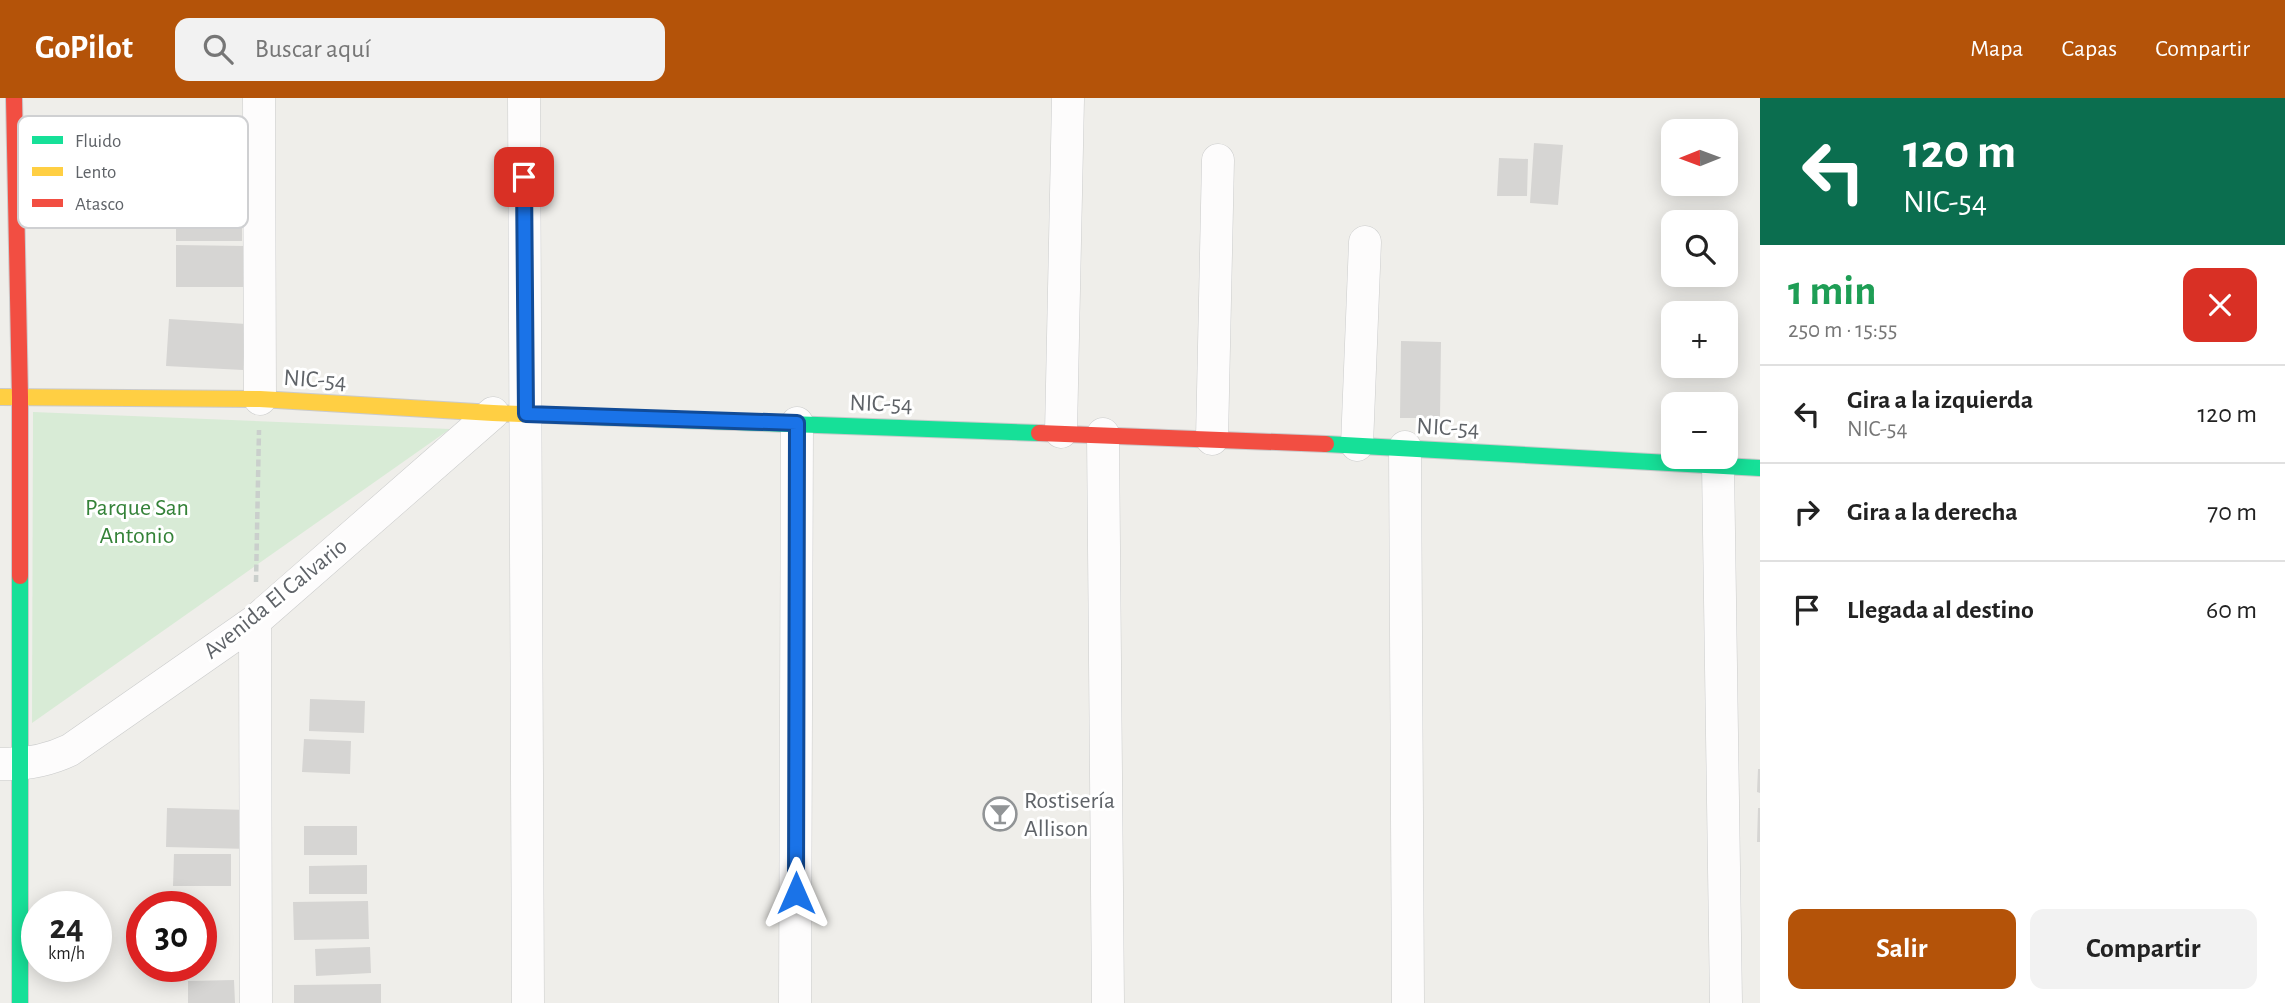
<!DOCTYPE html>
<html lang="es">
<head>
<meta charset="utf-8">
<style>
  :root { --surface:#fff; --page:#f2f2f2; --text:#222; --muted:#767676; --line:#e0e0e0; --accent:#b45309 }
  body { margin:0; font-family:"Alegreya Sans",sans-serif; background:var(--page); color:var(--text); height:100vh; display:flex; flex-direction:column; font-size:26px; white-space:nowrap }
  * { box-sizing:border-box; margin:0 }
  p { font-size:23px; color:var(--muted) }
  .icon { flex:none; width:38px; height:38px; fill:none; stroke:currentColor; stroke-width:2; stroke-linecap:round; stroke-linejoin:round }
  .map { position:relative; flex:1; overflow:hidden }
  .details { display:flex; flex-direction:column; background:var(--surface); width:525px }
  .details>* { flex:none }
  .hud { background:#0b6e4f; color:#fff; overflow:hidden }
  .needle { width:46px; rotate:269deg }
  .controls { position:absolute; left:1661px; top:21px; display:grid; gap:14px }
  .controls a { display:grid; place-items:center; width:77px; height:77px; border-radius:14px; background:var(--surface); box-shadow:0 4px 18px #0003; font-size:35px }
  .speed { position:absolute; left:21px; top:793px; display:flex; gap:14px; font-size:35px; font-weight:700; text-align:center }
  .speed>* { display:grid; place-content:center; width:91px; height:91px; border-radius:50%; background:var(--surface); box-shadow:0 4px 18px #0003; line-height:1 }
  .speed small { font-size:18px; font-weight:400 }
  .speed .limit { border:10px solid #d22; background:#fff; color:#111 }
  .pin { position:absolute; display:grid; place-items:center; width:60px; height:60px; color:#fff; margin:-30px; border-radius:14px; box-shadow:0 4px 10px #0006 }
  .me { position:absolute; width:77px; margin:-38px; rotate:0deg; stroke-linejoin:round; filter:drop-shadow(0 0 5px #0008) }
  .turn { display:flex; align-items:center; gap:24px; height:147px; padding:0 28px; font-size:32px }
  .turn .icon { width:91px; height:91px; stroke-width:2.5 }
  .turn b { display:block; font-size:49px; line-height:60px }
  .round { display:grid; place-items:center; flex:none; width:74px; height:74px; border-radius:14px; background:var(--page) }
  .summary { display:flex; align-items:center; justify-content:space-between; height:119px; padding:0 28px }
  h1 { font-size:42px; font-weight:700; line-height:52px; color:#1e9e55 }
  .primary-button { display:flex; gap:14px; margin-top:auto; padding:14px 28px }
  .primary-button a { flex:1; height:80px; border-radius:14px; background:var(--accent); color:#fff; font-size:28px; font-weight:700; line-height:80px; text-align:center }
  .primary-button a+a { background:var(--page); color:var(--text) }
  ul { padding:0; list-style:none }
  li { display:flex; align-items:center; gap:21px; height:98px; padding:0 28px; border-top:2px solid var(--line) }
  li div { flex:1 }
  li b { display:block; font-size:26px }
  li em { font-style:normal }
  header { display:flex; align-items:center; gap:42px; box-sizing:border-box; height:98px; padding:0 35px; background:var(--accent); color:#fff }
  header strong { font-size:33px }
  nav { display:flex; gap:38px; margin-inline-start:auto; font-size:24px }
  .search { width:490px; height:63px; background:var(--page); display:flex; align-items:center; gap:18px; box-sizing:border-box; padding:0 24px; border-radius:14px; color:var(--muted); font-size:26px }
  main { display:flex; flex:1; min-height:0 }
  .map>svg:first-child { display:block }
</style>
</head>
<body>
<header>
<strong>GoPilot</strong>
<div class="search"><svg class="icon" aria-label="search" viewBox="0 0 24 24"><circle cx="10" cy="10" r="6"/><path d="M15 15l6 6"/></svg>Buscar aquí</div>
<nav><a>Mapa</a><a>Capas</a><a>Compartir</a></nav>
</header>
<main>
<div class="map">
<svg width="1760" height="905" viewBox="0 0 1760 905">
  <rect width="100%" height="100%" fill="#efeeea"/>
  <path fill="#d8ebd6" d="M33 314 450 331 32 625Z"/>
  <path fill="#d6d5d3" d="M1534 45 1563 47 1558 107 1530 105Z
    M1499 60 1528 61 1527 98H1497Z
    M176 111 242 112V143H176Z
    M176 147 245 148V189H176Z
    M169 221 246 226 243 272 166 268Z
    M1401 243 1441 244 1440 320H1400Z
    M310 601 365 603 364 635 309 633Z
    M304 641 351 643 350 676 302 674Z
    M1758 671H1760V695L1757 694Z
    M167 710 251 712 250 751 166 749Z
    M1758 710H1760V744H1757Z
    M304 728H357V757H304Z
    M174 756H231V788H173Z
    M367 767V796H309V768Z
    M368 803 369 841 294 842 293 804Z
    M370 849 371 875 316 878 315 851Z
    M234 882 235 905H188V883Z
    M381 886V905H294V887Z"/>
  <g fill="none" stroke-linecap="round" stroke-linejoin="round">
    <defs>
      <path id="street" d="M259 0 260 301
        M524 0 528 905
        M1061 334 1068 1
        M1103 336 1108 905
        M1212 341 1218 62
        M1357 347 1365 144
        M1405 349 1408 905
        M1718 367 1726 905
        M255 523 256 905
        M0 666C26 667 47 663 70 652L255 523 493 315
        M795 905 797 325"/>
      <path id="fast" d="M597 319 1039 335
        M1326 346 1760 370
        M20 478V905"/>
      <path id="slow" d="M0 299 260 301 493 315 597 319"/>
      <path id="jam" d="M14 0 20 299V478
        M1039 335 1326 346"/>
    </defs>
    <use href="#street" stroke="#cbcccc" stroke-width="33"/>
    <use href="#fast" stroke="#cacacb" stroke-width="18"/>
    <use href="#slow" stroke="#cacacb" stroke-width="18"/>
    <use href="#jam" stroke="#cacacb" stroke-width="18"/>
    <path stroke="#cacfcc" stroke-width="4.5" stroke-dasharray="7 3.5" stroke-linecap="butt" d="M256 484 259 332"/>
    <use href="#street" stroke="#fdfcfc" stroke-width="32"/>
    <use href="#fast" stroke="#16e098" stroke-width="16"/>
    <use href="#slow" stroke="#ffcf43" stroke-width="16"/>
    <use href="#jam" stroke="#f24e42" stroke-width="16"/>
  </g>
  <g fill="none" stroke-linecap="round" stroke-linejoin="round">
    <defs>
      <path id="route" d="M524 79 526 316 797 325 796 795"/>
    </defs>
    <use href="#route" stroke="#114b97" stroke-width="18"/>
    <use href="#route" stroke="#1a73e8" stroke-width="12"/>
  </g>
  <defs>
    <symbol id="bar-ring" viewBox="-11 -11 22 22"><circle r="9.5" fill="#fff" stroke="#919496" stroke-width="1.5"/><path d="M-6-5H6L.8 .8V4.5H3.5V6h-7V4.5H-.8V.8Z" fill="#919496"/></symbol>
  </defs>
  <g fill-rule="evenodd">
    <use href="#bar-ring" x="981" y="697" width="38" height="38"/>
  </g>
  <g text-anchor="middle" stroke-width="6" stroke-linejoin="round" paint-order="stroke">
    <g font-size="24" fill="#5f6368" stroke="#fff">
      <text transform="translate(315 281) rotate(4)" y="8">NIC-54</text>
      <text transform="translate(881 305) rotate(2)" y="8">NIC-54</text>
      <text transform="translate(1448 329) rotate(3)" y="8">NIC-54</text>
      <text transform="translate(275 500) rotate(-39)" y="8">Avenida El Calvario</text>
    </g>
    <g font-size="24" fill="#348238" stroke="#fff">
      <text x="137" y="417">Parque San<tspan x="137" dy="28">Antonio</tspan></text>
    </g>
    <g font-size="24" fill="#5f6368" stroke="#fff" text-anchor="start">
      <text x="1024" y="710">Rostisería<tspan x="1024" dy="28">Allison</tspan></text>
    </g>
  </g>
  <rect x="18" y="18" width="230" height="112" rx="10" fill="#fff" stroke="#cfd0d2" stroke-width="2"/>
  <rect x="32" y="38" width="31" height="8" fill="#16e098"/>
  <rect x="32" y="69" width="31" height="9" fill="#ffcf43"/>
  <rect x="32" y="101" width="31" height="8" fill="#f24e42"/>
  <g font-size="19" fill="#5f6368">
    <text x="75" y="49">Fluido</text>
    <text x="75" y="80">Lento</text>
    <text x="75" y="112">Atasco</text>
  </g>
</svg>
<div class="controls">
<a><svg class="needle" viewBox="-14 -14 28 28"><path d="M0-13l5 13h-10z" fill="#e53935"/><path d="M0 13l5-13h-10z" fill="#767676"/></svg></a>
<a><svg class="icon" aria-label="search" viewBox="0 0 24 24"><circle cx="10" cy="10" r="6"/><path d="M15 15l6 6"/></svg></a>
<a>+</a>
<a>−</a>
</div>
<div class="speed"><div>24<small>km/h</small></div><div class="limit">30</div></div>
<div class="pin" style="left:524px;top:79px;background:#d93025"><svg class="icon" aria-label="arrive" viewBox="0 0 24 24"><path d="M6 21V4h12l-3 4 3 4H6"/></svg></div>
<svg class="me" style="left:796px;top:795px" viewBox="-20 -20 40 40"><path d="M0-17L14 15 0 8-14 15z" fill="#1a73e8" stroke="#fff" stroke-width="4"/></svg>
</div>
<section class="details">
<div class="hud">
<div class="turn"><svg class="icon" aria-label="left" viewBox="0 0 24 24"><path d="M17 20v-9H6M10 6l-5 5 5 5"/></svg><div><b>120 m</b>NIC-54</div></div>
</div>
<div class="summary"><div><h1>1 min</h1><p>250 m · 15:55</p></div><a class="round" style="background:#d93025;color:#fff"><svg class="icon" aria-label="close" viewBox="0 0 24 24"><path d="M6 6l12 12M18 6L6 18"/></svg></a></div>
<ul>
<li><svg class="icon" aria-label="left" viewBox="0 0 24 24"><path d="M17 20v-9H6M10 6l-5 5 5 5"/></svg><div><b>Gira a la izquierda</b><p>NIC-54</p></div><em>120 m</em></li>
<li><svg class="icon" aria-label="right" viewBox="0 0 24 24"><path d="M7 20v-9h11M14 6l5 5-5 5"/></svg><div><b>Gira a la derecha</b></div><em>70 m</em></li>
<li><svg class="icon" aria-label="arrive" viewBox="0 0 24 24"><path d="M6 21V4h12l-3 4 3 4H6"/></svg><div><b>Llegada al destino</b></div><em>60 m</em></li>
</ul>
<div class="primary-button"><a>Salir</a><a>Compartir</a></div>
</section>
</main>
</body>
</html>
